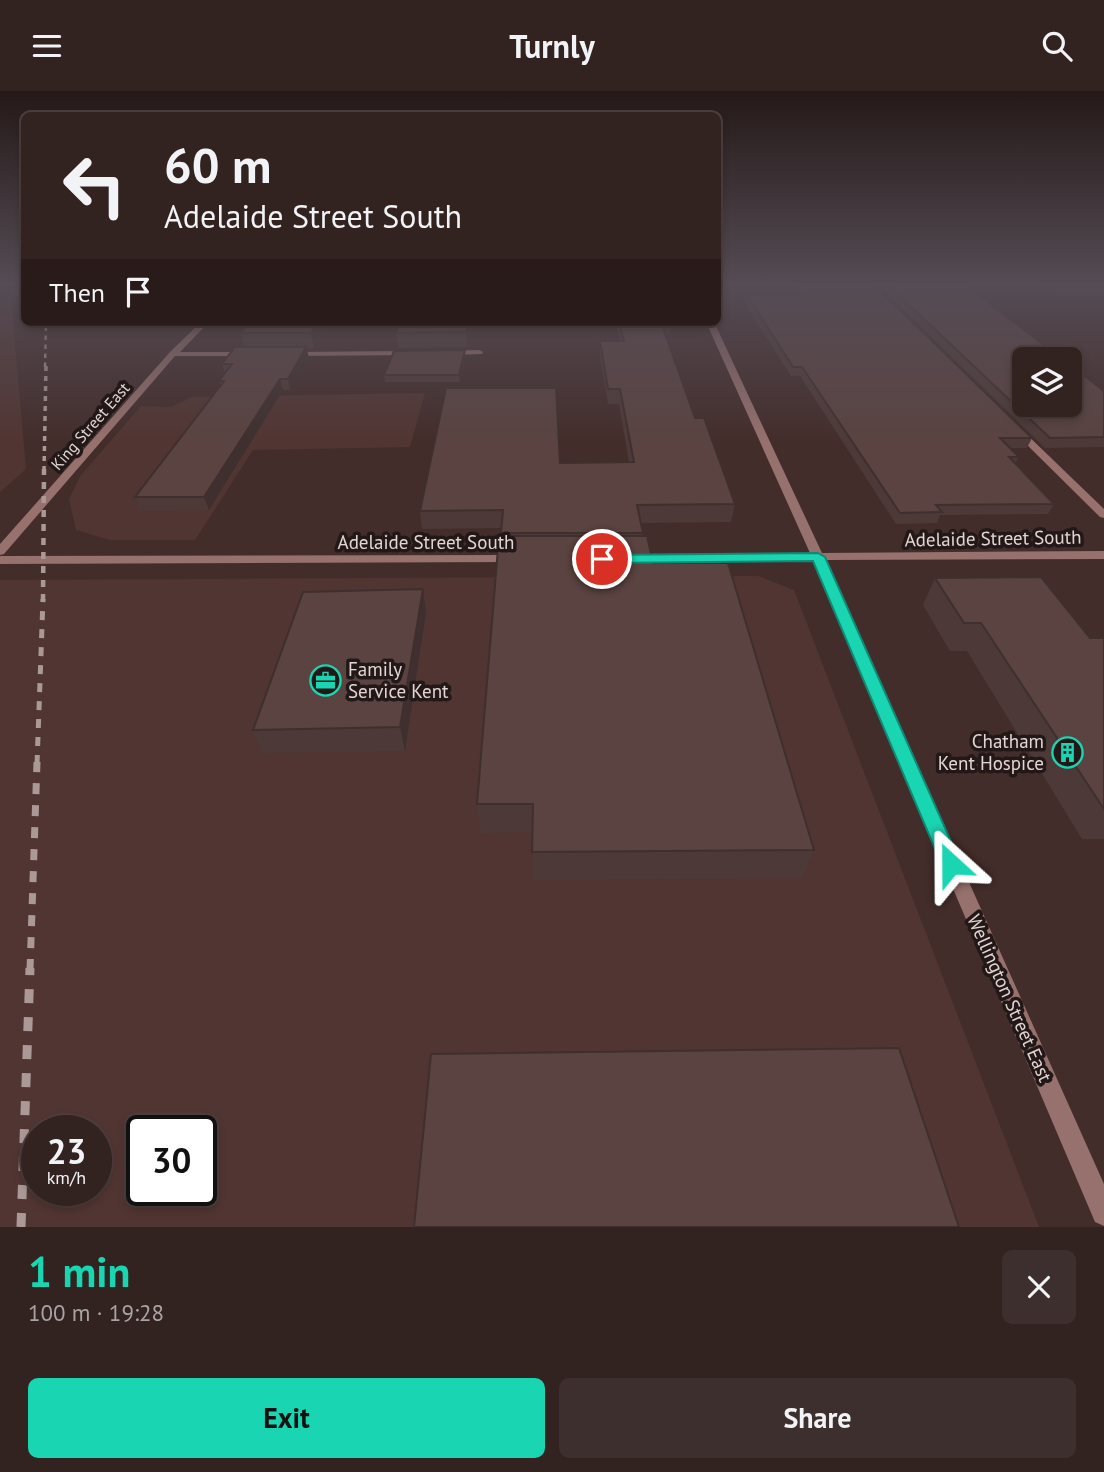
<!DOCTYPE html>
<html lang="en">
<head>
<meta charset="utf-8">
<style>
  :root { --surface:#322220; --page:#3d2f2d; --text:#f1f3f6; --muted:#a8a4a5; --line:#4d3f3e; --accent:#19d5b2 }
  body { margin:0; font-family:"PT Sans",sans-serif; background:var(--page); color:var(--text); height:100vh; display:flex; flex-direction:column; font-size:26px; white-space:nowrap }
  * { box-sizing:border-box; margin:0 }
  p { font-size:23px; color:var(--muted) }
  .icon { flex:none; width:38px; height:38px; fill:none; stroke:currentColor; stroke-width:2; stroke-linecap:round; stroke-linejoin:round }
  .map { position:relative; height:1136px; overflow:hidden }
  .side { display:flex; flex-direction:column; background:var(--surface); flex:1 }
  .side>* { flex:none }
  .top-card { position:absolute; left:21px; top:21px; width:700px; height:214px; border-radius:10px; box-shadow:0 4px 10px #0003,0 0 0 2px var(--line); background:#322220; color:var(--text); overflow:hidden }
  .fabs { position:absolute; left:1012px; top:256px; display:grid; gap:14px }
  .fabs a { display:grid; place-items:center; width:70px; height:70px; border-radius:10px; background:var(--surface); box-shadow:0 4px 10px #0003,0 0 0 2px var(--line); font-size:35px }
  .speed { position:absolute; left:21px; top:1024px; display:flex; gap:14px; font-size:35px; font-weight:700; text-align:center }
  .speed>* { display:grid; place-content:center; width:91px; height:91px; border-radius:50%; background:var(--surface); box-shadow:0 4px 10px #0003,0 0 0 2px var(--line); line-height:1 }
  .speed small { font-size:18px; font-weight:400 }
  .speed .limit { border:4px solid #111; border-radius:10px; background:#fff; color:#111 }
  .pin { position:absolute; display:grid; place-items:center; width:60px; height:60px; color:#fff; margin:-30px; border:4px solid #fff; border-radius:50%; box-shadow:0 2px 7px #0007 }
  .me { position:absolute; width:77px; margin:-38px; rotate:336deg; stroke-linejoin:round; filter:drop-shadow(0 0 5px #0008) }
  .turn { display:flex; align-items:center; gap:24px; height:147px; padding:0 28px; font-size:32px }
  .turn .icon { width:91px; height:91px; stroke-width:2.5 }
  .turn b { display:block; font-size:49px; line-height:60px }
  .then { display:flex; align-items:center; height:66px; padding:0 28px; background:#0003; gap:14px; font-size:26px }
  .round { display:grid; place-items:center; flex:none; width:74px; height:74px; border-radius:10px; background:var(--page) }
  .headline { display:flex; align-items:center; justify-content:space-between; height:119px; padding:0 28px }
  h1 { font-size:42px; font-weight:600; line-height:52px; color:var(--accent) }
  .cta { display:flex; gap:14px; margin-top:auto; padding:14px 28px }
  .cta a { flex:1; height:80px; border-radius:10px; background:var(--accent); color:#111; font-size:28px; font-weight:600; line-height:80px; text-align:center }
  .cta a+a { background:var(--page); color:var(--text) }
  header { display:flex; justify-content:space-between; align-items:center; height:91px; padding:0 28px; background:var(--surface); font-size:32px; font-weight:600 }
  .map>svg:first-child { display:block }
</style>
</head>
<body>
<header><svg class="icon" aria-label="menu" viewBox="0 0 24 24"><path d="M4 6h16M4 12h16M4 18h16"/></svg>Turnly<svg class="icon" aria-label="search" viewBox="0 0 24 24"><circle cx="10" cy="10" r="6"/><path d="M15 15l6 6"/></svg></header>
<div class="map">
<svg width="1104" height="1136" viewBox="0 0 1104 1136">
  <rect width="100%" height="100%" fill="#432d2b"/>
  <path fill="#513532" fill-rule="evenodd" d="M0 206H11L26 378 0 401Z
    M425 302 410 356 253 359 195 449H110L76 439 69 408 81 384 141 315 171 316 192 306Z
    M758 485 794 499 1039 1136H0V489ZM37 1040H96V1099H37ZM142 1040H201V1099H142Z"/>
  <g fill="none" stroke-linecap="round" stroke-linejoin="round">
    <path fill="#96716e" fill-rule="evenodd" d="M201 231H209L180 261H249L253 263 249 265H175L4 463 0 464V453L170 261Z
      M706 231H714L822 462 1104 460V468L825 469 1104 1093V1135L1095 1131 813 469 633 471 627 467 633 463 810 462Z
      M479 259 483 261 482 263 448 264 444 262 448 260Z
      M410 260 414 262 413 264 290 265 286 263 290 261Z
      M1014 337H1020L1104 418V427L1100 426 1014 341Z
      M515 464 521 468 519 471 0 473V465Z"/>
    <path stroke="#aa9997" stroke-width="2.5" stroke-dasharray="4.5 4.5" stroke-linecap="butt" d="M45 276 46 231"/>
    <path stroke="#aa9997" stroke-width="3.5" stroke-dasharray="5 5" stroke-linecap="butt" d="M44 380 46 275"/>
    <path stroke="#aa9997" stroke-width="4.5" stroke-dasharray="7 7" stroke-linecap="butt" d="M43 510 44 378"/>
    <path stroke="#aa9997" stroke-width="5" stroke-dasharray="9 9" stroke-linecap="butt" d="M37 673 43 508"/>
    <path stroke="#aa9997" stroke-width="7" stroke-dasharray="11 11" stroke-linecap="butt" d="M30 879 37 671"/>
    <path stroke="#aa9997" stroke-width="9" stroke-dasharray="14 14" stroke-linecap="butt" d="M21 1136 30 877"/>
  </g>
  <path fill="#4d3a38" d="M784 193H873L1032 347 1027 357H1010L1019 366 1015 372 1054 413 1048 423 940 424 937 432 896 433 800 285H791L745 213 747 204H793Z
    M877 193H964L1104 300V356L1045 357Z
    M1039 193H1104V204L1057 205Z
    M94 231H163L156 236H96Z
    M329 231 314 257 307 258 309 267 290 299H283L209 419 140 420 135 406 220 295 219 290 225 283 222 273 244 256 241 242Z
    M473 231 467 256 398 257 396 242Z
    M616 231H670L669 243H665L695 327 735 413 731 431 641 432 643 445 653 472 814 759 802 787 533 789V741L480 742 477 713 501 437 422 438 420 420 560 372 629 371 619 313H608L600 265V250H620Z
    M465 259V266L460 291H385L384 284Z
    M935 487 1090 547H1104V748H1082L967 560H950L923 514Z
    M426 521 405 660 262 662 253 639Z"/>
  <path fill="#3f2f2e" d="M155 231H163L156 236Z
    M318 231H329L314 257 311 242Z
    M469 231H473L467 256 466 241Z
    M306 256 309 267 290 299 288 288Z
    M465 259V266L460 291 459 284Z
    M280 288 283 299 209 419 204 406Z
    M423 498 426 521 405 660 400 636Z"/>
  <path fill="#5a4341" stroke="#3f2f2e" stroke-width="2" d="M792 193H873L1032 347H1000L1019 366H1009L1054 413 936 414 942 421 900 422 802 276H793L747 204H801Z
    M887 193H964L1062 268H1024V313H1069V273L1104 300V346L1050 347Z
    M1054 193H1104V197H1060Z
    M250 231H318L311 242H241Z
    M400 231H469L466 241 396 242Z
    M619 231H661L695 327H704L735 413 637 414 643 442H501L503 419 420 420 446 297H556L560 372 634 371 620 298H608L600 250H624Z
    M235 256H306L288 288H280L204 406H135L224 290H219L232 273H222Z
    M465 259 459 284H384L394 260Z
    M499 445H647L653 472H728L814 759 532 761 533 713H477Z
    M1041 486 1090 547H1104V718L981 532H964L935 487Z
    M423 498 400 636 253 639 303 501Z
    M899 957 959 1136H414L431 963Z"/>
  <linearGradient id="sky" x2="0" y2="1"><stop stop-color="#251918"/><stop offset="0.55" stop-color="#554c55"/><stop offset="1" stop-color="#554c55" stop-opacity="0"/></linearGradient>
  <rect width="1104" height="352" fill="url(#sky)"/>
  <path fill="#19d5b2" stroke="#108a74" stroke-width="2" d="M818 462 825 466 961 773 958 779 951 782 944 779 813 470 602 472 595 468 602 464Z"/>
  <defs>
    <symbol id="office-ring" viewBox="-11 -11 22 22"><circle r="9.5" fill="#221817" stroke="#19d5b2" stroke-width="1.5"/><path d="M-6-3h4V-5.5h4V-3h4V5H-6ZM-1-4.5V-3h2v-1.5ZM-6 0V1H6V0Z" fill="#19d5b2"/></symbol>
    <symbol id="building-ring" viewBox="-11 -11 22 22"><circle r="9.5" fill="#221817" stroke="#19d5b2" stroke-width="1.5"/><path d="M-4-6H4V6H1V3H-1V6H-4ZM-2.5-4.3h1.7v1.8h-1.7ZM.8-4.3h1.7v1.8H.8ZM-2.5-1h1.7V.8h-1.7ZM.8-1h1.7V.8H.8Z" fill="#19d5b2"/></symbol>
  </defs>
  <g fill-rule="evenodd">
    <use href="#office-ring" x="308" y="572" width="35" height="35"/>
    <use href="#building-ring" x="1050" y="644" width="35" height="35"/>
  </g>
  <g text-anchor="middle" stroke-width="7" stroke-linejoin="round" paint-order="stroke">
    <g font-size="16" fill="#e3d5d3" stroke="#221817">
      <text transform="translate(90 335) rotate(-49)" y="6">King Street East</text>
    </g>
    <g font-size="19" fill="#e3d5d3" stroke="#221817">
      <text transform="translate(993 447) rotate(-1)" y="7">Adelaide Street South</text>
      <text x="426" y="458">Adelaide Street South</text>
      <text transform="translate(1010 907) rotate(66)" y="7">Wellington Street East</text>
    </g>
    <g font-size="19" fill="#e3d5d3" stroke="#221817" text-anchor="start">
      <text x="348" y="585">Family<tspan x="348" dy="22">Service Kent</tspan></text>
      <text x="1044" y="657" text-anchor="end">Chatham<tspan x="1044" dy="22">Kent Hospice</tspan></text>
    </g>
  </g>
</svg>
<div class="fabs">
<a><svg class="icon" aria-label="layers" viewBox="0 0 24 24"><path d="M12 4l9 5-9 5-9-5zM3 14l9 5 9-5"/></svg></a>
</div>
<div class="speed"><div>23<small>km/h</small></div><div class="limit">30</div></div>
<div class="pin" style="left:602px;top:468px;background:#d93025"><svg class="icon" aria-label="arrive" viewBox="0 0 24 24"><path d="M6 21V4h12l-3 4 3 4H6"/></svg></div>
<svg class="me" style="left:951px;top:773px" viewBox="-20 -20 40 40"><path d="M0-17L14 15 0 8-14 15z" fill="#19d5b2" stroke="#fff" stroke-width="4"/></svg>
<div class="top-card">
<div class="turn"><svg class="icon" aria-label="left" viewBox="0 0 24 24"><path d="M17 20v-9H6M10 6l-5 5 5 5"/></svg><div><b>60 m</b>Adelaide Street South</div></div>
<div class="then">Then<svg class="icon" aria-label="arrive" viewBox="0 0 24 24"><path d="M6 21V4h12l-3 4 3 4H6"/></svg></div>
</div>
</div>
<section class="side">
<div class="headline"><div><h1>1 min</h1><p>100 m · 19:28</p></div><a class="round"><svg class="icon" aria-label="close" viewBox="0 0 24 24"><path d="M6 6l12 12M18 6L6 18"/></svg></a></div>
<div class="cta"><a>Exit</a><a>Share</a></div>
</section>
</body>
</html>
